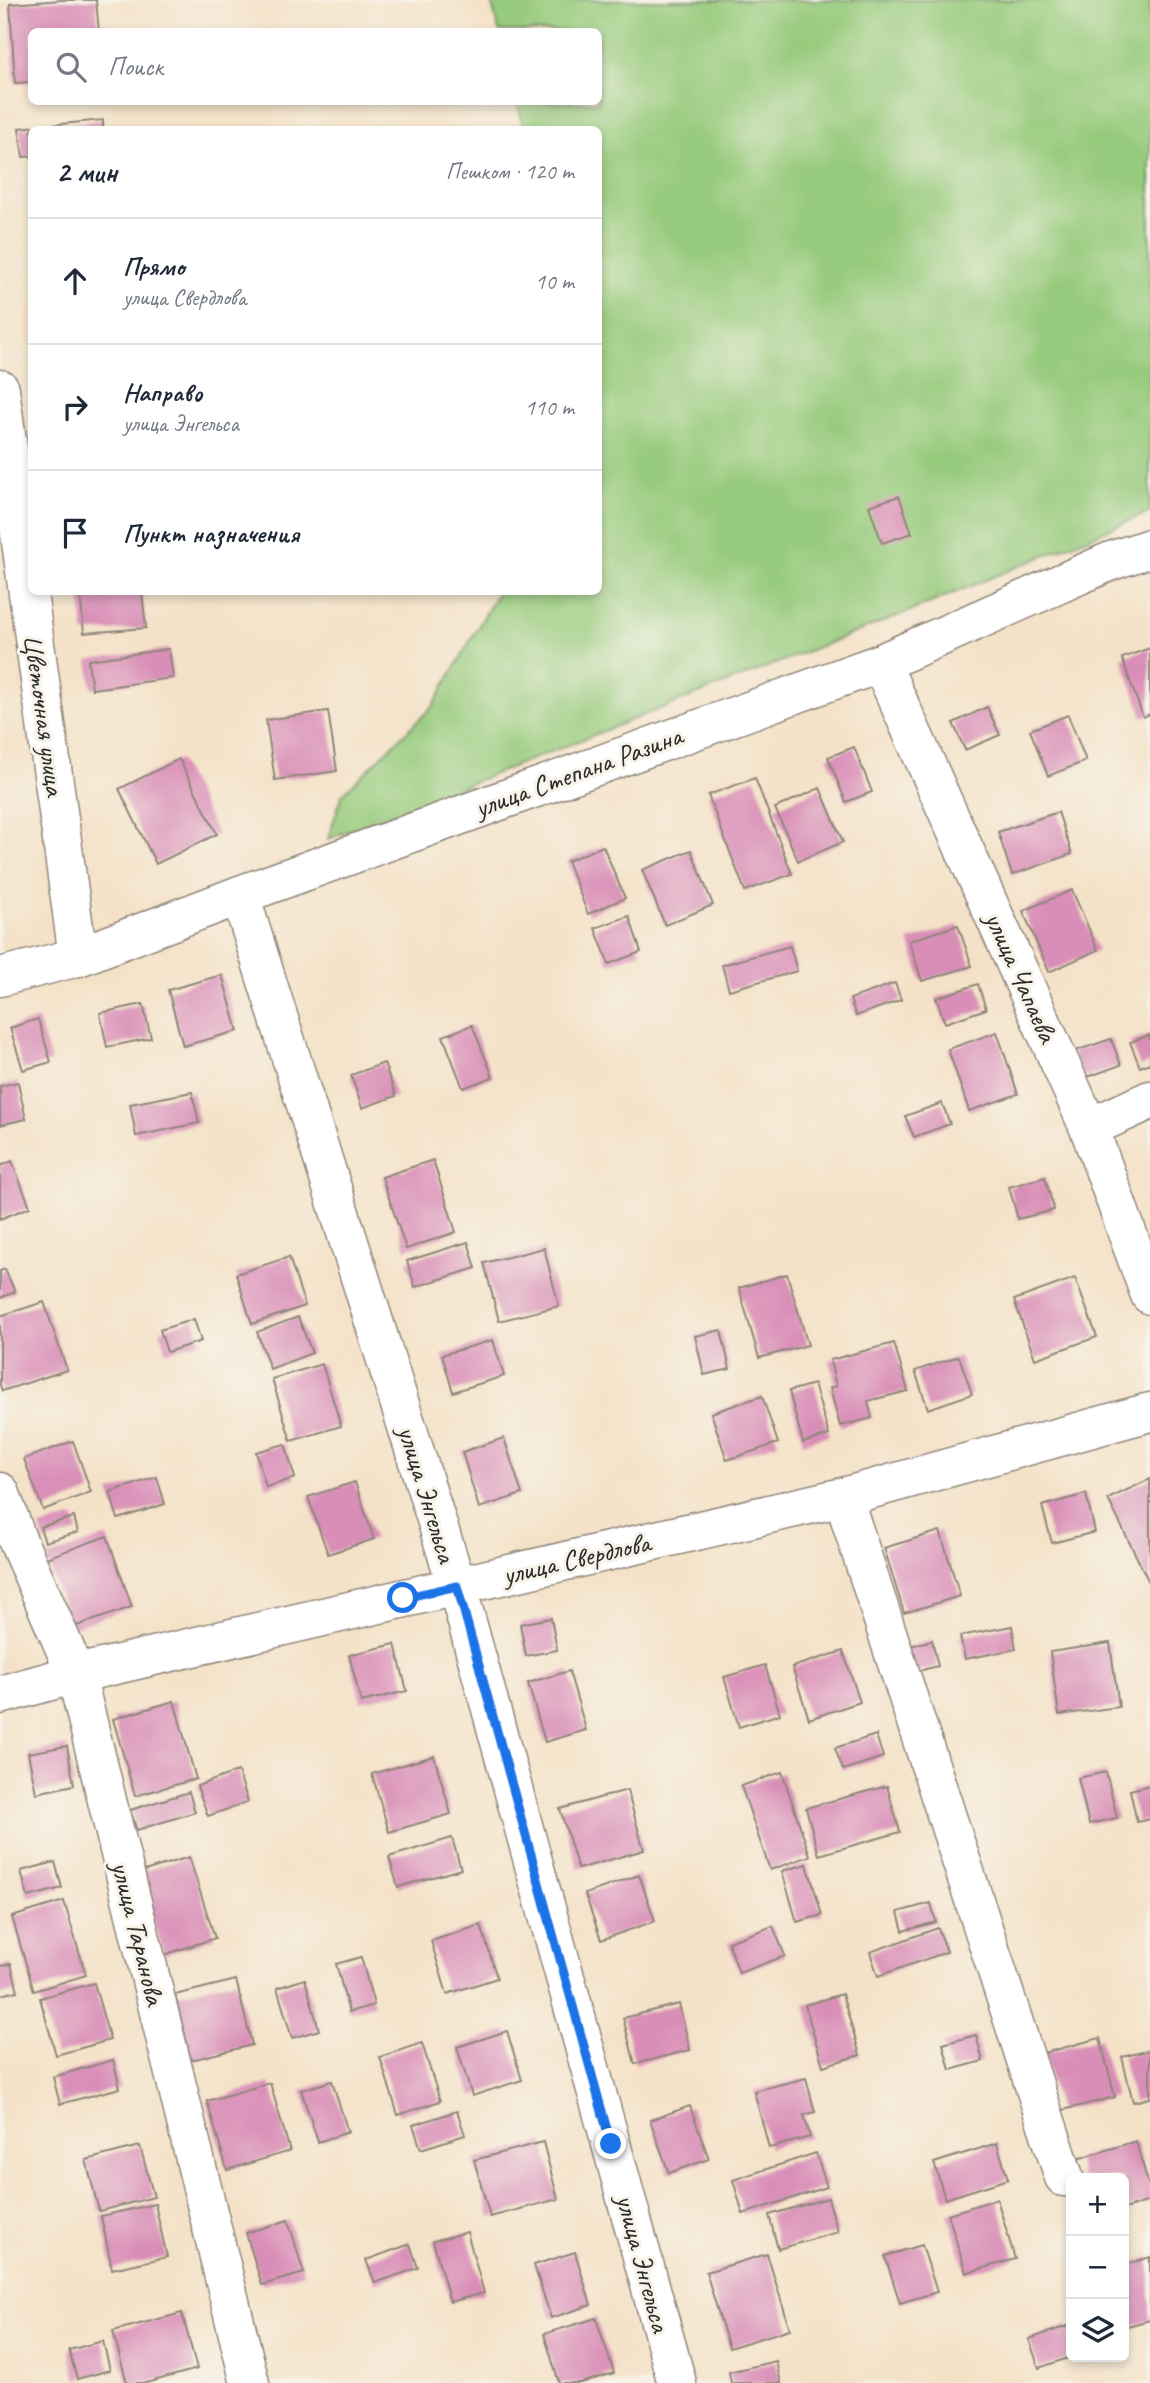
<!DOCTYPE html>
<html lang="ru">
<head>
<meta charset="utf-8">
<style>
	body { margin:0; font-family:Caveat,sans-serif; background:#f2f2f3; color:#1f2937 }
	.controls { position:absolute; right:21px; bottom:21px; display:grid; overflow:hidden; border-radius:10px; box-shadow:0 4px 10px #0003 }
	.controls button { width:63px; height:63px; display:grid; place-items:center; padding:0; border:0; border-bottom:2px solid #e0e1e3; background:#fff; color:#1f2937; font:35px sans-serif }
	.stop { position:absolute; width:21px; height:21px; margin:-16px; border:5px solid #1a73e8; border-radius:50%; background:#fff }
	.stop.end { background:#1a73e8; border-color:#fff; box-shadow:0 2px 7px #0008 }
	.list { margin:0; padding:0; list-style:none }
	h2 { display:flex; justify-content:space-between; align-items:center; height:91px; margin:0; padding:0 28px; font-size:30px }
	h2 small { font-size:23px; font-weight:400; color:#747a83 }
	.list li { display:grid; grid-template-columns:46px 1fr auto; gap:21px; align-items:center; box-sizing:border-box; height:126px; padding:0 28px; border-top:2px solid #e0e1e3 }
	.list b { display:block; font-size:26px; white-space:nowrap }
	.list p { margin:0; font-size:23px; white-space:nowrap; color:#747a83 }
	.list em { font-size:23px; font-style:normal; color:#747a83 }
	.icon { flex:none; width:38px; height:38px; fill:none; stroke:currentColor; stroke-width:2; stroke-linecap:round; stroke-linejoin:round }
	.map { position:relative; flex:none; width:1150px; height:2383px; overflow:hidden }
	.search { position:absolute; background:#fff; box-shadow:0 4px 10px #0003; left:28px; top:28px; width:574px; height:77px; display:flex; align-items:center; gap:18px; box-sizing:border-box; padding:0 24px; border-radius:10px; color:#747a83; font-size:26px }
	.panel { position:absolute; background:#fff; box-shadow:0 4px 10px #0003; left:28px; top:126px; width:574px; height:469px; border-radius:10px }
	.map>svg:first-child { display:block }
</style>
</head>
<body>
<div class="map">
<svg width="1150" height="2383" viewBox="0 0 1150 2383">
	<rect width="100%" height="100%" fill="#f7f3e8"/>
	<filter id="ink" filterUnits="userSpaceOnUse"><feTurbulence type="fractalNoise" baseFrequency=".0143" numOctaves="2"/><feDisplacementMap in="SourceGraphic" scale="14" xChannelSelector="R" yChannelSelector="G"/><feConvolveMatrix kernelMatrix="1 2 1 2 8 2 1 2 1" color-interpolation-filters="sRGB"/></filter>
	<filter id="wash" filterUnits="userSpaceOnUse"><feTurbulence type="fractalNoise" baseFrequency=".00686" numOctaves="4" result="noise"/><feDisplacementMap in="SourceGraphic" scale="28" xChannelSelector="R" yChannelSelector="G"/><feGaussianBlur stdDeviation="1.57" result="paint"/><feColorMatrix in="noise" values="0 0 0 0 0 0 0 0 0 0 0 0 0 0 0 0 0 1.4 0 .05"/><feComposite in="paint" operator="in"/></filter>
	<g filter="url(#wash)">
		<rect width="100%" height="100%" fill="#f4e2c8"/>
		<!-- green -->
		<path fill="#96ca7c" stroke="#607a54" stroke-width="2" d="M 491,0 L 1150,0 L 1150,512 L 913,610 L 328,839 L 342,795 L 433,706 L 498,592 L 598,592 L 598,130 L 524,129 L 517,102 L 598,102 L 598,32 L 499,31 Z"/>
		<g id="blocks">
			<!-- building -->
			<g fill="#d98eb7">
				<path d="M 62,0 L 96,0 L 99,32 L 32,32 L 32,82 L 15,83 L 10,4 Z"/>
				<path d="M 103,120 L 103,130 L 32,130 L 32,156 L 23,157 L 19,128 Z"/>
				<path d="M 899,496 L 912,533 L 882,543 L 869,506 Z"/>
				<path d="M 80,592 L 142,592 L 146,628 L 84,633 Z"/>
				<path d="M 1150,648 L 1150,714 L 1143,717 L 1122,658 Z"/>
				<path d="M 169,649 L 173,678 L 92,689 L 88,660 Z"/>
				<path d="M 987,707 L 1000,735 L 965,750 L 953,723 Z"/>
				<path d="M 328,711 L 337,771 L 275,780 L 266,720 Z"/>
				<path d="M 1068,715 L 1086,761 L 1048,776 L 1030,730 Z"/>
				<path d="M 854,747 L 872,792 L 846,802 L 828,757 Z"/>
				<path d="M 179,759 L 217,834 L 156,864 L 119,789 Z"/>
				<path d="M 755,778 L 792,874 L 745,891 L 708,795 Z"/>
				<path d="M 820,788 L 843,842 L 798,861 L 775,808 Z"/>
				<path d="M 1058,812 L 1072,854 L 1012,875 L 998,832 Z"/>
				<path d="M 603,846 L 625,898 L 588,914 L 567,861 Z"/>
				<path d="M 691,850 L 713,905 L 665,925 L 642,870 Z"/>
				<path d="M 1072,890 L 1098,950 L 1049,972 L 1023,911 Z"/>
				<path d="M 629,916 L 641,952 L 609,964 L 595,928 Z"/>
				<path d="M 958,925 L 972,966 L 922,981 L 909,941 Z"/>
				<path d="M 790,946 L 797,971 L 729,990 L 722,965 Z"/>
				<path d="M 222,975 L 238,1031 L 183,1046 L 168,990 Z"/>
				<path d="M 895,983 L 901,1000 L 856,1016 L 850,999 Z"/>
				<path d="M 978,984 L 986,1009 L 945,1023 L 936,998 Z"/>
				<path d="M 143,1004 L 151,1038 L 107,1047 L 100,1013 Z"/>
				<path d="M 38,1019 L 51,1062 L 23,1070 L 10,1028 Z"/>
				<path d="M 472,1025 L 493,1077 L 463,1088 L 443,1036 Z"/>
				<path d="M 997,1032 L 1018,1094 L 969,1111 L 948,1049 Z"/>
				<path d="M 1150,1035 L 1150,1063 L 1140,1067 L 1130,1042 Z"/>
				<path d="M 1111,1039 L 1121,1065 L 1082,1079 L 1072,1052 Z"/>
				<path d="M 384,1063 L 396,1096 L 362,1108 L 351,1075 Z"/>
				<path d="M 18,1082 L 26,1119 L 0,1125 L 0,1086 Z"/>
				<path d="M 192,1092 L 199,1123 L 136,1136 L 130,1104 Z"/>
				<path d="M 942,1103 L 950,1124 L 914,1137 L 905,1116 Z"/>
				<path d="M 433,1160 L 456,1232 L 406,1249 L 382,1177 Z"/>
				<path d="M 12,1161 L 30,1207 L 0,1219 L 0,1166 Z"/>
				<path d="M 1045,1177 L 1054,1210 L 1018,1219 L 1009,1187 Z"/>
				<path d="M 468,1242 L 476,1268 L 415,1287 L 407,1261 Z"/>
				<path d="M 544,1248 L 559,1306 L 499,1321 L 484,1263 Z"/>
				<path d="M 289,1257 L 305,1306 L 252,1324 L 236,1274 Z"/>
				<path d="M 5,1269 L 15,1292 L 0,1298 L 0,1271 Z"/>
				<path d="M 787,1274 L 808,1345 L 759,1358 L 739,1288 Z"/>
				<path d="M 1075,1278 L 1097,1337 L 1035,1359 L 1014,1300 Z"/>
				<path d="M 44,1302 L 67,1370 L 2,1391 L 0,1385 L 0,1316 Z"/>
				<path d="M 298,1317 L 312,1353 L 270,1369 L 257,1332 Z"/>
				<path d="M 194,1319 L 201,1341 L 167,1352 L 160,1330 Z"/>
				<path d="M 721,1330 L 730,1369 L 704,1375 L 695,1336 Z"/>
				<path d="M 493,1340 L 504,1376 L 453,1392 L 442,1355 Z"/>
				<path d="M 894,1343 L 908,1391 L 868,1401 L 872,1418 L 840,1426 L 830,1388 L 836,1386 L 830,1360 Z"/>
				<path d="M 959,1356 L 972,1394 L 928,1409 L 915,1371 Z"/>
				<path d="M 322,1364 L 341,1426 L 291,1441 L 272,1379 Z"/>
				<path d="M 814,1384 L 829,1435 L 803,1443 L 789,1391 Z"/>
				<path d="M 762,1396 L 778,1443 L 727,1460 L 711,1413 Z"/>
				<path d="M 504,1438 L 522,1494 L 479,1508 L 462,1452 Z"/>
				<path d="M 73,1441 L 91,1492 L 43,1510 L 24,1459 Z"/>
				<path d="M 285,1444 L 295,1478 L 266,1487 L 256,1452 Z"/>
				<path d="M 157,1477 L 165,1504 L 118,1519 L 110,1492 Z"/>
				<path d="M 1150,1479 L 1150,1584 L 1108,1499 Z"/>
				<path d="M 355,1482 L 374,1539 L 328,1554 L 308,1497 Z"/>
				<path d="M 1086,1494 L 1095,1532 L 1052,1543 L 1042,1506 Z"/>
				<path d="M 74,1517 L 78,1532 L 45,1542 L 40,1527 Z"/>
				<path d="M 940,1531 L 960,1596 L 904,1613 L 884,1548 Z"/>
				<path d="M 107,1536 L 132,1607 L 71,1628 L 46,1558 Z"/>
				<path d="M 551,1618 L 557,1650 L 526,1656 L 520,1624 Z"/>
				<path d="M 1012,1626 L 1016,1649 L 965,1659 L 960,1636 Z"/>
				<path d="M 932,1640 L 938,1666 L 906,1674 L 900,1649 Z"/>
				<path d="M 1110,1643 L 1119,1707 L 1059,1715 L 1050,1652 Z"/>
				<path d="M 395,1644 L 407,1691 L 361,1702 L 349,1655 Z"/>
				<path d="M 843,1651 L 860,1702 L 809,1719 L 792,1667 Z"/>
				<path d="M 765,1665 L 780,1714 L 739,1727 L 724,1677 Z"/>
				<path d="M 569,1671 L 586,1730 L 545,1742 L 528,1683 Z"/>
				<path d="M 174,1701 L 196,1779 L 135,1796 L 113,1719 Z"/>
				<path d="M 876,1735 L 883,1757 L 843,1770 L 835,1748 Z"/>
				<path d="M 67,1746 L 74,1785 L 36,1793 L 28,1753 Z"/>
				<path d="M 434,1756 L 451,1814 L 389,1832 L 372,1774 Z"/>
				<path d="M 238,1771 L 248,1802 L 208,1816 L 197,1786 Z"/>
				<path d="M 782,1772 L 810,1856 L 770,1870 L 741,1786 Z"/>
				<path d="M 1106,1772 L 1117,1818 L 1089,1824 L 1078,1778 Z"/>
				<path d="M 1150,1785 L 1150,1819 L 1137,1822 L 1130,1790 Z"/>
				<path d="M 887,1786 L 900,1832 L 819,1855 L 806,1808 Z"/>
				<path d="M 627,1790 L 644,1850 L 578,1869 L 560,1809 Z"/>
				<path d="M 189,1792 L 195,1812 L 137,1830 L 130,1810 Z"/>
				<path d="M 452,1838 L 461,1869 L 398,1887 L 389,1857 Z"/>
				<path d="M 189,1857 L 215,1938 L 164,1955 L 138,1873 Z"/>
				<path d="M 55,1862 L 62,1888 L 28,1897 L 21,1871 Z"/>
				<path d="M 807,1864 L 822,1915 L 797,1922 L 782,1871 Z"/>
				<path d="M 639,1875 L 655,1921 L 601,1940 L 585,1894 Z"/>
				<path d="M 64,1901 L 86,1975 L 34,1991 L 12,1917 Z"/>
				<path d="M 931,1903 L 936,1922 L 903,1931 L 898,1912 Z"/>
				<path d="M 481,1925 L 497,1978 L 447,1994 L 431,1941 Z"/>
				<path d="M 773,1926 L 785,1956 L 739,1973 L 728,1942 Z"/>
				<path d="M 938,1928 L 947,1952 L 878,1976 L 870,1952 Z"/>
				<path d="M 361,1957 L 374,2005 L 349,2012 L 336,1964 Z"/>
				<path d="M 11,1964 L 18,1991 L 0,1995 L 0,1966 Z"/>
				<path d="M 305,1979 L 319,2030 L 292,2038 L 277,1988 Z"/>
				<path d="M 236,1980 L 252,2045 L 191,2060 L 175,1995 Z"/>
				<path d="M 94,1983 L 110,2040 L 56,2055 L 40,1998 Z"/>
				<path d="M 842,1994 L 860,2055 L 823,2066 L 805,2005 Z"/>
				<path d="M 679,2004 L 690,2050 L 635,2064 L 623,2018 Z"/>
				<path d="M 507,2031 L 522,2080 L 472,2096 L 457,2047 Z"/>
				<path d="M 976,2035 L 983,2061 L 950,2070 L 943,2044 Z"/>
				<path d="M 1100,2038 L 1115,2097 L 1059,2111 L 1044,2053 Z"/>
				<path d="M 422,2043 L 440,2101 L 398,2115 L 380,2057 Z"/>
				<path d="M 1150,2050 L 1150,2098 L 1133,2102 L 1122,2057 Z"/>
				<path d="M 113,2060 L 120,2088 L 60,2104 L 53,2077 Z"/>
				<path d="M 806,2078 L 815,2112 L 804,2115 L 810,2137 L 769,2148 L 754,2091 Z"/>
				<path d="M 332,2081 L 348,2132 L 318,2142 L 301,2090 Z"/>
				<path d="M 270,2083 L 290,2151 L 227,2170 L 207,2101 Z"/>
				<path d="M 690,2106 L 709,2159 L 669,2173 L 650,2120 Z"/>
				<path d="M 457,2111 L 465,2135 L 421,2149 L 413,2125 Z"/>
				<path d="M 1136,2141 L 1150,2190 L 1150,2201 L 1124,2209 L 1124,2178 L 1082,2178 L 1077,2159 Z"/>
				<path d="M 543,2142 L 558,2199 L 490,2217 L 474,2160 Z"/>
				<path d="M 997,2143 L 1008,2179 L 945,2199 L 934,2163 Z"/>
				<path d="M 140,2146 L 154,2197 L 99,2211 L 86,2160 Z"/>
				<path d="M 816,2153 L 827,2187 L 743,2214 L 733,2180 Z"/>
				<path d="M 828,2198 L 838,2232 L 778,2249 L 769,2215 Z"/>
				<path d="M 997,2199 L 1015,2259 L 966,2273 L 948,2214 Z"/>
				<path d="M 155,2204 L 167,2257 L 112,2269 L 101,2216 Z"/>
				<path d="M 288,2220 L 304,2273 L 262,2285 L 246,2233 Z"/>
				<path d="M 467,2232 L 484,2293 L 450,2302 L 433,2241 Z"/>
				<path d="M 410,2244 L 418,2268 L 375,2283 L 366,2260 Z"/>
				<path d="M 922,2245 L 937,2292 L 900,2303 L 885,2256 Z"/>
				<path d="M 575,2252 L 591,2305 L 551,2318 L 534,2265 Z"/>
				<path d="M 767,2254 L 790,2329 L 729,2348 L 706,2272 Z"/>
				<path d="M 1150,2257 L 1150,2320 L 1124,2327 L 1124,2265 Z"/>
				<path d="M 182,2313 L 197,2369 L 146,2383 L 127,2383 L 113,2331 Z"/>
				<path d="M 596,2318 L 614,2373 L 581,2383 L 559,2383 L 544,2334 Z"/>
				<path d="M 1067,2326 L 1071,2337 L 1071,2357 L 1039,2368 L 1029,2339 Z"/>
				<path d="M 103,2341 L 110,2370 L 77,2379 L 69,2350 Z"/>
				<path d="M 776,2361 L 781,2383 L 731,2383 L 729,2372 Z"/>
			</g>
		</g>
	</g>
	<g filter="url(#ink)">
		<use href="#blocks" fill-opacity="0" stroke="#90867a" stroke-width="2"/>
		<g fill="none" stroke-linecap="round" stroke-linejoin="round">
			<!-- minor casing -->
			<g stroke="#90867a" stroke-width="41">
				<g id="minor">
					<path d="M 0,389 L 78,957"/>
					<path d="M 881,663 L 1089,1128 L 1150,1295"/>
					<path d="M 240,895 L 457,1586 L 677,2383"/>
					<path d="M 0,977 L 78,957 L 240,895 L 881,663 L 1111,561 L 1150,548"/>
					<path d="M 1089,1128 L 1150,1100"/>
					<path d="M 0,1492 L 17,1539 L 76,1674 L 250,2383"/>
					<path d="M 843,1497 L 1064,2177"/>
					<path d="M 0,1695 L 76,1674 L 843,1497 L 1150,1412"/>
				</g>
			</g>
			<!-- minor -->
			<use href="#minor" stroke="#fff" stroke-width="38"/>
		</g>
	</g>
	<g fill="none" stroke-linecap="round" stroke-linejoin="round" filter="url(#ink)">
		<!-- route -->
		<path stroke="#1a73e8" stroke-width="9" d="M 403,1598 L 457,1586 L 611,2144"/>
	</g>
	<g text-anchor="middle" stroke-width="6" stroke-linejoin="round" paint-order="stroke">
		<!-- street labels -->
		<g font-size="28" fill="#2b2b2b" stroke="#f7f3e8">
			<text transform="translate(45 715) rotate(82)" y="10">Цветочная улица</text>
			<text transform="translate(578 771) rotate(-20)" y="10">улица Степана Разина</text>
			<text transform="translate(1022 977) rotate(66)" y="10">улица Чапаева</text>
			<text transform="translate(428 1494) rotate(73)" y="10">улица Энгельса</text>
			<text transform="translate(576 1558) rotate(-13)" y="10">улица Свердлова</text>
			<text transform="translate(139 1933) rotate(76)" y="10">улица Таранова</text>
			<text transform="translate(644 2263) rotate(75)" y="10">улица Энгельса</text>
		</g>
	</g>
</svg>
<div class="controls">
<button>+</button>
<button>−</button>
<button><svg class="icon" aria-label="layers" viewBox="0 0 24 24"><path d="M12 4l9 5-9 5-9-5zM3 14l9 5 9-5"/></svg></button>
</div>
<div class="stop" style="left:403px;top:1598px"></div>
<div class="stop end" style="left:611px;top:2144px"></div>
<div class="search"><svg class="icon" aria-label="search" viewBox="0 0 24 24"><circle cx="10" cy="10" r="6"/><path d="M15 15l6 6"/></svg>Поиск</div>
<section class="panel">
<h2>2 мин<small>Пешком · 120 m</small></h2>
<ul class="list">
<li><svg class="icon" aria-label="ahead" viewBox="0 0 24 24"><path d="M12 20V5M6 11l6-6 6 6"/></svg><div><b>Прямо</b><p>улица Свердлова</p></div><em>10 m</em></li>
<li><svg class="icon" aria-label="right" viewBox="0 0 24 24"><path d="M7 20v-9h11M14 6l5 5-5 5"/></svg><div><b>Направо</b><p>улица Энгельса</p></div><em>110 m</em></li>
<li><svg class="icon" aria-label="arrive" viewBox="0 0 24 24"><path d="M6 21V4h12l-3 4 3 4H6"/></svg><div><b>Пункт назначения</b></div></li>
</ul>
</section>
</div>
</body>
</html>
